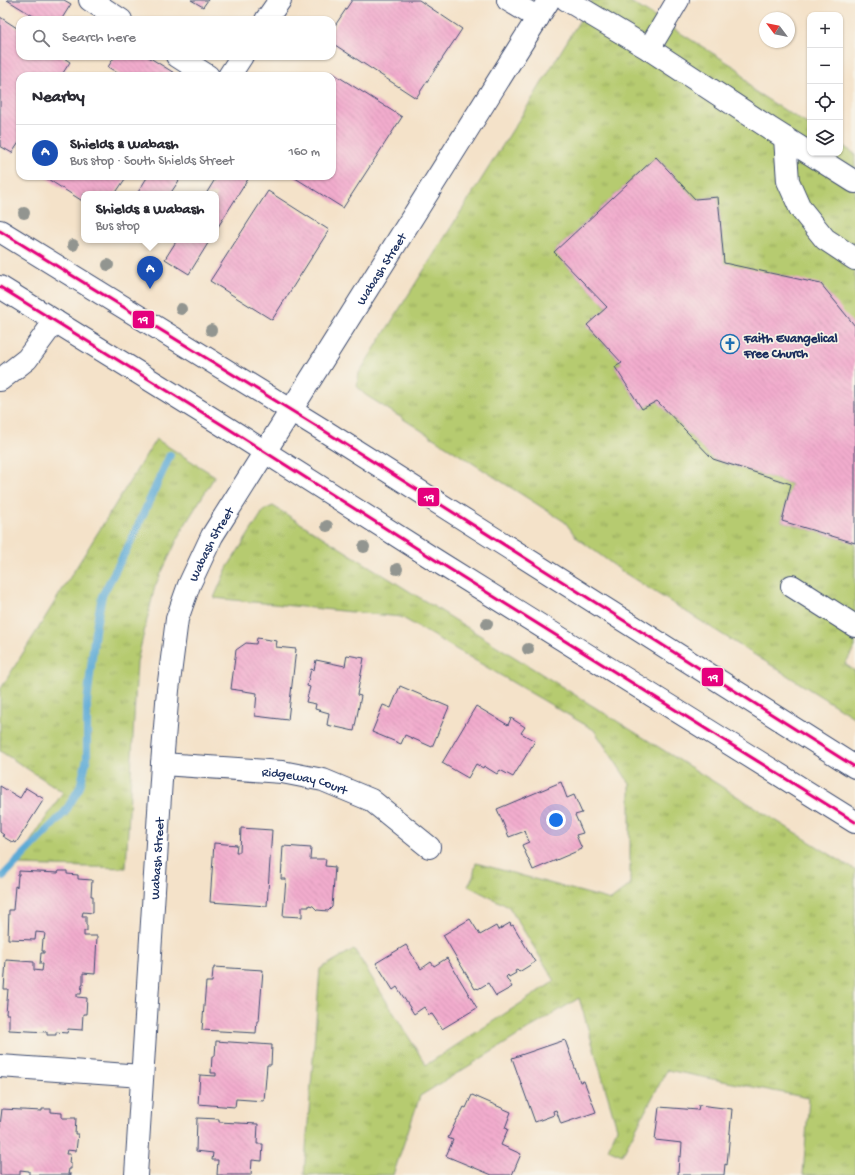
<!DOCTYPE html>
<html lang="en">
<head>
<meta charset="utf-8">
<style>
	body { margin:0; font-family:"Gochi Hand",sans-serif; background:#f2f2f3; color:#2b2b33 }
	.controls { position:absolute; right:12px; top:12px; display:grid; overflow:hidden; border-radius:8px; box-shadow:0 1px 3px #0004 }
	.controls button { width:36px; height:36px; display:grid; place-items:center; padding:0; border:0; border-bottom:1px solid #e1e1e2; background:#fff; color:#2b2b33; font:20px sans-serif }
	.compass { position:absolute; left:759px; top:12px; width:36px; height:36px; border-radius:50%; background:#fff; box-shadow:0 1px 3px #0004; rotate:302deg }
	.you { position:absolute; left:556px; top:820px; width:14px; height:14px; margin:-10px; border:3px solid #fff; border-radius:50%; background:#1a73e8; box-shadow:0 0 0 6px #1a73e833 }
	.badge { display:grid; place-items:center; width:26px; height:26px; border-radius:50%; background:#1f6fb2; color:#fff; font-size:13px; font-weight:700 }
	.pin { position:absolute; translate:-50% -33px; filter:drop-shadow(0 1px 2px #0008) }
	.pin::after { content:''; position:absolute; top:21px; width:14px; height:12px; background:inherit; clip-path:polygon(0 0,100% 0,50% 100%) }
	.popup { position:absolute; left:81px; top:191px; width:138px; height:52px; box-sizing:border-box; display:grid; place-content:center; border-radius:8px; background:#fff; filter:drop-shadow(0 1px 3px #0005); font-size:13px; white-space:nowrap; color:#7c7c81 }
	.popup b { font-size:15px; color:#2b2b33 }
	.popup::after { content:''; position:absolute; left:50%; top:100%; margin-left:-8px; border:8px solid transparent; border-top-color:#fff }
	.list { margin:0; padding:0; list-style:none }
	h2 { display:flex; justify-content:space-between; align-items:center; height:52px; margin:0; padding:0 16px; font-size:17px }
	h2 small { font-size:13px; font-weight:400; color:#7c7c81 }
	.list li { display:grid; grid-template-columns:26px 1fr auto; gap:12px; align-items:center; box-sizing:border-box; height:56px; padding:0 16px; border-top:1px solid #e1e1e2 }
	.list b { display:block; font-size:15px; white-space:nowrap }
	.list p { margin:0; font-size:13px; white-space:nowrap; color:#7c7c81 }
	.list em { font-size:13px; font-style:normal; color:#7c7c81 }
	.icon { flex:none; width:22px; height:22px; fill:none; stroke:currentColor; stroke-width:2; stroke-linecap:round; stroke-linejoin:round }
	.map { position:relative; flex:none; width:855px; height:1175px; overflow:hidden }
	.search { position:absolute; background:#fff; box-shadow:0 1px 3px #0004; left:16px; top:16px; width:320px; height:44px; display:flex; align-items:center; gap:10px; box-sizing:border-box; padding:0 14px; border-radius:12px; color:#7c7c81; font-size:15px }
	.panel { position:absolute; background:#fff; box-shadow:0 1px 3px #0004; left:16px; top:72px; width:320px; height:108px; border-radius:12px }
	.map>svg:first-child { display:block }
</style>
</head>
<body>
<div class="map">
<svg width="855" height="1175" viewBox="0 0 855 1175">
	<defs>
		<pattern id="grass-tufts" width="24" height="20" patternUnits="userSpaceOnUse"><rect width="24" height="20" fill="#b6cb6f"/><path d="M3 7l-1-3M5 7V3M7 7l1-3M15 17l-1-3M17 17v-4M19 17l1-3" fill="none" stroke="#93a55e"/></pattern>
		<pattern id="building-back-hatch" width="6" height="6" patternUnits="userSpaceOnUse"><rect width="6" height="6" fill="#f2accd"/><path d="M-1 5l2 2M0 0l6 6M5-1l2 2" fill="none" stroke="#cf94b2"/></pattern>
	</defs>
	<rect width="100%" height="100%" fill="#f7f3e8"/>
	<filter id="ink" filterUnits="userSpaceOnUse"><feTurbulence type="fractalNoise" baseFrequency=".025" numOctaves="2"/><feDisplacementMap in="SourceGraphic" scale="8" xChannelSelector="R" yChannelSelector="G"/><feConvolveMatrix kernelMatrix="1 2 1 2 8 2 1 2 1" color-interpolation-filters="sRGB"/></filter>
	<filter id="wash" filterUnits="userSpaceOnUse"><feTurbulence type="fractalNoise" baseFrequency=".012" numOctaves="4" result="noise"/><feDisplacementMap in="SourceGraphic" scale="16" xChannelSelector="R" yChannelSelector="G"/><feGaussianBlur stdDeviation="0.9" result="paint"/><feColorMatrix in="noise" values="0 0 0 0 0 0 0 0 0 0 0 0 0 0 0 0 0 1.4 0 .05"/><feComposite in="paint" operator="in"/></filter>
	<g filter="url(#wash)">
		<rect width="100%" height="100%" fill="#f4e2c9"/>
		<!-- grass -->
		<g fill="url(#grass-tufts)" stroke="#687d66">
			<path d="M 592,0 L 630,0 L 629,1 L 738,69 L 754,91 L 810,126 L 810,153 L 840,153 L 840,144 L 855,154 L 855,326 L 724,263 L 718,197 L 695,199 L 656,157 L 554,252 L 607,307 L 587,326 L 622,363 L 615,367 L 642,409 L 657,401 L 713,459 L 791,484 L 782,521 L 855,543 L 855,647 L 845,664 L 855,671 L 855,718 L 623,572 L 576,537 L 565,522 L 364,394 L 357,386 L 359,373 L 532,99 Z"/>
			<path d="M 156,439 L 215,476 L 183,528 L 155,586 L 137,662 L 126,868 L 15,865 L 63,792 L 0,751 L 0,690 Z"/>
			<path d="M 273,506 L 855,870 L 855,1175 L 803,1175 L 809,1098 L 667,1070 L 622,1155 L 608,1149 L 617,1128 L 579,998 L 420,1096 L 393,1175 L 304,1175 L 320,969 L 354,949 L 426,1065 L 555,981 L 509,907 L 468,886 L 473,877 L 476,863 L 611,900 L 630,885 L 630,784 L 594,730 L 401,617 L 214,598 L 227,568 L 264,510 Z"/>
		</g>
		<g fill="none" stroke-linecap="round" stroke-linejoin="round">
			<!-- stream -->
			<path stroke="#5daad6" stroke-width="8" d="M 3,876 L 65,812 L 80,787 L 87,758 L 87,703 L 95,631 L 102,596 L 132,539 L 170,455"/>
		</g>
		<g id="blocks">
			<!-- building -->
			<g fill="url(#building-back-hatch)">
				<path d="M 7,0 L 64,0 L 71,4 L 61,20 L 40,20 Z"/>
				<path d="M 191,0 L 208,0 L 203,7 Z"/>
				<path d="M 352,0 L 419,0 L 462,29 L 416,98 L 332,43 L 332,30 Z"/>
				<path d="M 0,17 L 20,30 L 20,56 L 61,56 L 70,62 L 61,76 L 20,76 L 20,141 L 12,153 L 0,146 Z"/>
				<path d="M 115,56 L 147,56 L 179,76 L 122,76 L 108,67 Z"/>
				<path d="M 331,72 L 402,117 L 343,208 L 292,176 L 332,176 L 332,76 L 329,76 Z"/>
				<path d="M 656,157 L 695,199 L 718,197 L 724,263 L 821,284 L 855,326 L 855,543 L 782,521 L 791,484 L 713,459 L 657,401 L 642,409 L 615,367 L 622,363 L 587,325 L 607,307 L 554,252 Z"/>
				<path d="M 43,176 L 127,176 L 115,194 L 84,194 L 84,202 Z"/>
				<path d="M 148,176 L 182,176 L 170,194 L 137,194 Z"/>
				<path d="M 217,176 L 250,176 L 216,230 L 216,194 L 206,194 Z"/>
				<path d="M 268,191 L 329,230 L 272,320 L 210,281 Z"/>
				<path d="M 177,240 L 210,240 L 189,274 L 165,259 Z"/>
				<path d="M 257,638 L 277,641 L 276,647 L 296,649 L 288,720 L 255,716 L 257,693 L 231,689 L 236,650 L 246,643 L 256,644 Z"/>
				<path d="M 347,655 L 364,658 L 357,695 L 361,696 L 354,731 L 327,725 L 329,713 L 315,709 L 316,704 L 306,702 L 310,687 L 307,686 L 311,669 L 314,670 L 316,660 L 345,666 Z"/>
				<path d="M 400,686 L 449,707 L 432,747 L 405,735 L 401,744 L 372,732 L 383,705 L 391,708 Z"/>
				<path d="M 476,706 L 508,725 L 511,718 L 525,727 L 521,733 L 535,741 L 513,777 L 500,770 L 497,774 L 484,766 L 483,768 L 476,764 L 468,778 L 442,763 Z"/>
				<path d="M 561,782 L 567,798 L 574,795 L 582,813 L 575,815 L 583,833 L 576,835 L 582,849 L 533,870 L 522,845 L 529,842 L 525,831 L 509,837 L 497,809 Z"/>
				<path d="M 0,786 L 20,798 L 26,788 L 44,799 L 16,843 L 13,841 L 12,842 L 2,836 L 4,835 L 0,832 Z"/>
				<path d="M 241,828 L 272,830 L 267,906 L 210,902 L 214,843 L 237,845 L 236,852 L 240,852 Z"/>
				<path d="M 283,846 L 311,848 L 310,859 L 326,859 L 325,866 L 335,867 L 332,907 L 328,911 L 317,910 L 313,906 L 309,905 L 309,907 L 302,907 L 302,917 L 283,916 L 286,879 L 281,879 Z"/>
				<path d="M 19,871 L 58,873 L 59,871 L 67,871 L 67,874 L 78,875 L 78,879 L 92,880 L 91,896 L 93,896 L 93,913 L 83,912 L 82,916 L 86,916 L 86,925 L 87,925 L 87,931 L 84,931 L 84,936 L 97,936 L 95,974 L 83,973 L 83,985 L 82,985 L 81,994 L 77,994 L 77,997 L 87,998 L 86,1014 L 83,1014 L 82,1030 L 68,1029 L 67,1033 L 56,1032 L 56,1035 L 47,1035 L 47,1032 L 9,1030 L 9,1014 L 6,1014 L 8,989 L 4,989 L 6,960 L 34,962 L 34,970 L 42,971 L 43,964 L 40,964 L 41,953 L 44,953 L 44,951 L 42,951 L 43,939 L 44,940 L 45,933 L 36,932 L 35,940 L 8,939 L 9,910 L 13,910 L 15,886 L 17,887 L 18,875 L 19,875 Z"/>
				<path d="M 470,919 L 480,935 L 496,926 L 498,930 L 510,923 L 511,926 L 513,925 L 535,962 L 519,972 L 517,970 L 515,971 L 516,973 L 509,977 L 508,975 L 506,977 L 512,987 L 496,996 L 488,983 L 478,989 L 477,988 L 475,989 L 443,935 Z"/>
				<path d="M 406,945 L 421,969 L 431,962 L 434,966 L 447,958 L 477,1008 L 442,1029 L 432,1014 L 429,1015 L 424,1007 L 414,1014 L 397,987 L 393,990 L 376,963 Z"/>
				<path d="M 214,967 L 263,970 L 259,1021 L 257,1021 L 256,1033 L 202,1030 L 206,982 L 212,982 L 213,969 L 214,969 Z"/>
				<path d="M 565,1040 L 580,1082 L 584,1081 L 596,1112 L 561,1124 L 556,1110 L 553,1111 L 554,1115 L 535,1122 L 512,1058 Z"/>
				<path d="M 216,1041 L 272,1045 L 271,1065 L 267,1065 L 264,1101 L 236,1099 L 235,1107 L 198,1104 L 200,1075 L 216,1076 L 216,1073 L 211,1073 L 212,1056 L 215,1056 Z"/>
				<path d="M 472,1095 L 511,1112 L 505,1128 L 508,1129 L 501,1145 L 521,1154 L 512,1175 L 492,1175 L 446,1156 L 453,1140 L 448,1138 L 457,1119 L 458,1119 L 464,1107 L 466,1108 Z"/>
				<path d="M 699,1105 L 732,1109 L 727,1165 L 725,1164 L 724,1175 L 678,1175 L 679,1156 L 681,1157 L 682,1143 L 655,1140 L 659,1107 L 698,1110 Z"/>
				<path d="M 2,1109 L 42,1111 L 42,1109 L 51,1109 L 51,1112 L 62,1113 L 62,1118 L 76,1118 L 75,1134 L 78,1134 L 76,1151 L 67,1150 L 66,1154 L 70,1154 L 69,1163 L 71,1163 L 71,1169 L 69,1169 L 68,1174 L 71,1174 L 71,1175 L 29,1175 L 29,1171 L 20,1170 L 20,1175 L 0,1175 L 0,1125 Z"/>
				<path d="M 197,1118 L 219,1119 L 219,1122 L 258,1124 L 257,1144 L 263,1144 L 262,1161 L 252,1160 L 251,1175 L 217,1175 L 218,1160 L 212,1160 L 213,1153 L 196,1151 Z"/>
			</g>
		</g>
	</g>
	<g filter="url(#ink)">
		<use href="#blocks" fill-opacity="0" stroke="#3c4a6e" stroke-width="1"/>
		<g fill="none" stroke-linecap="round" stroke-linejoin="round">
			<!-- minor casing -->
			<g stroke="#3c4a6e" stroke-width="24">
				<g id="minor">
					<path d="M 90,0 L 121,20"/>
					<path d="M 508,0 L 538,18"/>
					<path d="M 567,0 L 649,49"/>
					<path d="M 678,0 L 649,49 L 771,129 L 855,182"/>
					<path d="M 266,20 L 280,0"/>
					<path d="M 177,56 L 208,76"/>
					<path d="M 229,76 L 242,56"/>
					<path d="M 785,138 L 788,181 L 800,208 L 825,239 L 855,259"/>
					<path d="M 0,380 L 27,359 L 55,321"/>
					<path d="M 792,586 L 855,626"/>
					<path id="s1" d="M 162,764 L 282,772 L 323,780 L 371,800 L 429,847"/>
					<path d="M 0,1066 L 142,1076"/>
					<path id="s2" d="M 136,1175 L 162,764 L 168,690 L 177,619 L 189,585 L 212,536 L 549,0"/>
				</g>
			</g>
			<!-- major casing -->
			<g stroke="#3c4a6e" stroke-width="24">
				<g id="major">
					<path d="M 0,231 L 323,430 L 855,767"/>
					<path d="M 0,287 L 229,429 L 440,563 L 855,822"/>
				</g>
			</g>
			<!-- minor -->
			<use href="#minor" stroke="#fff" stroke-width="22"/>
			<!-- major -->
			<use href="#major" stroke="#fff" stroke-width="22"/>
			<!-- bus-1 casing -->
			<g stroke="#f7f3e8" stroke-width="6">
				<g id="bus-1">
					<path d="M 0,231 L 323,430 L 855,767"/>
					<path d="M 0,287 L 229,429 L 440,563 L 855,822"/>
				</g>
			</g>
			<!-- bus-1 -->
			<use href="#bus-1" stroke="#e5007d" stroke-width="3"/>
		</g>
		<!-- trees -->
		<g fill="#929590">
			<circle cx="24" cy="213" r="6"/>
			<circle cx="73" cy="245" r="6"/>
			<circle cx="108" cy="265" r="6"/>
			<circle cx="181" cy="309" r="6"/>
			<circle cx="211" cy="330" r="6"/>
			<circle cx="327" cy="526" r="6"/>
			<circle cx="364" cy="547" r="6"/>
			<circle cx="397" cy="569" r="6"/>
			<circle cx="487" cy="624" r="6"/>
			<circle cx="528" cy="649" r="6"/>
		</g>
	</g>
	<!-- icons -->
	<defs>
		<g id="church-ring" transform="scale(1)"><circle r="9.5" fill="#f7f3e8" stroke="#1f6fb2" stroke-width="1.5"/><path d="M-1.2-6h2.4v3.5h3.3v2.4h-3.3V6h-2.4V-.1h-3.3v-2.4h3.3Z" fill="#1f6fb2"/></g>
	</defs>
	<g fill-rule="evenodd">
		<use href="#church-ring" x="730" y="344"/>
	</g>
	<g text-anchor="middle" stroke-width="3.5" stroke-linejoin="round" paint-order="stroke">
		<!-- street labels -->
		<g font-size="13" fill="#1b2f5e" stroke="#f7f3e8">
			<text dy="5" stroke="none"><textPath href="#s2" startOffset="964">Wabash Street</textPath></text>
			<text dy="5" stroke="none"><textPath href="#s2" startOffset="640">Wabash Street</textPath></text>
			<text dy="5" stroke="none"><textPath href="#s1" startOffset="144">Ridgeway Court</textPath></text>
			<text dy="5" stroke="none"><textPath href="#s2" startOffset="317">Wabash Street</textPath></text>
		</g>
		<!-- poi labels -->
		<g font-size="13" font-weight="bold" fill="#1b2f5e" stroke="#f7f3e8" text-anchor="start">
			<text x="744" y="342">Faith Evangelical<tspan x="744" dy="15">Free Church</tspan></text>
		</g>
	</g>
	<g stroke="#f7f3e8" stroke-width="1.5">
		<rect x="132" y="310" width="23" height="19" rx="4" fill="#e5007d"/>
		<rect x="417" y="487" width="23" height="20" rx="4" fill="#e5007d"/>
		<rect x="701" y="667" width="23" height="20" rx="4" fill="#e5007d"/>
	</g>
	<g font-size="11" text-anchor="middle" font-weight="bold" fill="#fff">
		<text x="143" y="323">19</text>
		<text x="429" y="501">19</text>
		<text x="713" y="681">19</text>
	</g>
</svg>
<div class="controls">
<button>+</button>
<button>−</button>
<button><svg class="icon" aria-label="locate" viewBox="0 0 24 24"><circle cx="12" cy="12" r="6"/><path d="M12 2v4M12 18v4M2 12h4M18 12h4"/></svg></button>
<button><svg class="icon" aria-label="layers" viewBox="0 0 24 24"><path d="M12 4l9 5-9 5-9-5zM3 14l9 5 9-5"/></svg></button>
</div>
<svg class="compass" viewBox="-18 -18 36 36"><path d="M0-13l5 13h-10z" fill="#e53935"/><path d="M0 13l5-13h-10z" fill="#7c7c81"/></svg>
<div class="you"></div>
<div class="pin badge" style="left:150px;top:289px;background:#1a4fb4">A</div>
<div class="popup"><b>Shields &amp; Wabash</b>Bus stop</div>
<div class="search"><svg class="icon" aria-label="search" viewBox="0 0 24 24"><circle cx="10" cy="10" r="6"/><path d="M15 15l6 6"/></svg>Search here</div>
<section class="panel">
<h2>Nearby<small></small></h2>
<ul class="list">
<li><span class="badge" style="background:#1a4fb4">A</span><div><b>Shields &amp; Wabash</b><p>Bus stop · South Shields Street</p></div><em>160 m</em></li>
</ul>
</section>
</div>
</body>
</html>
